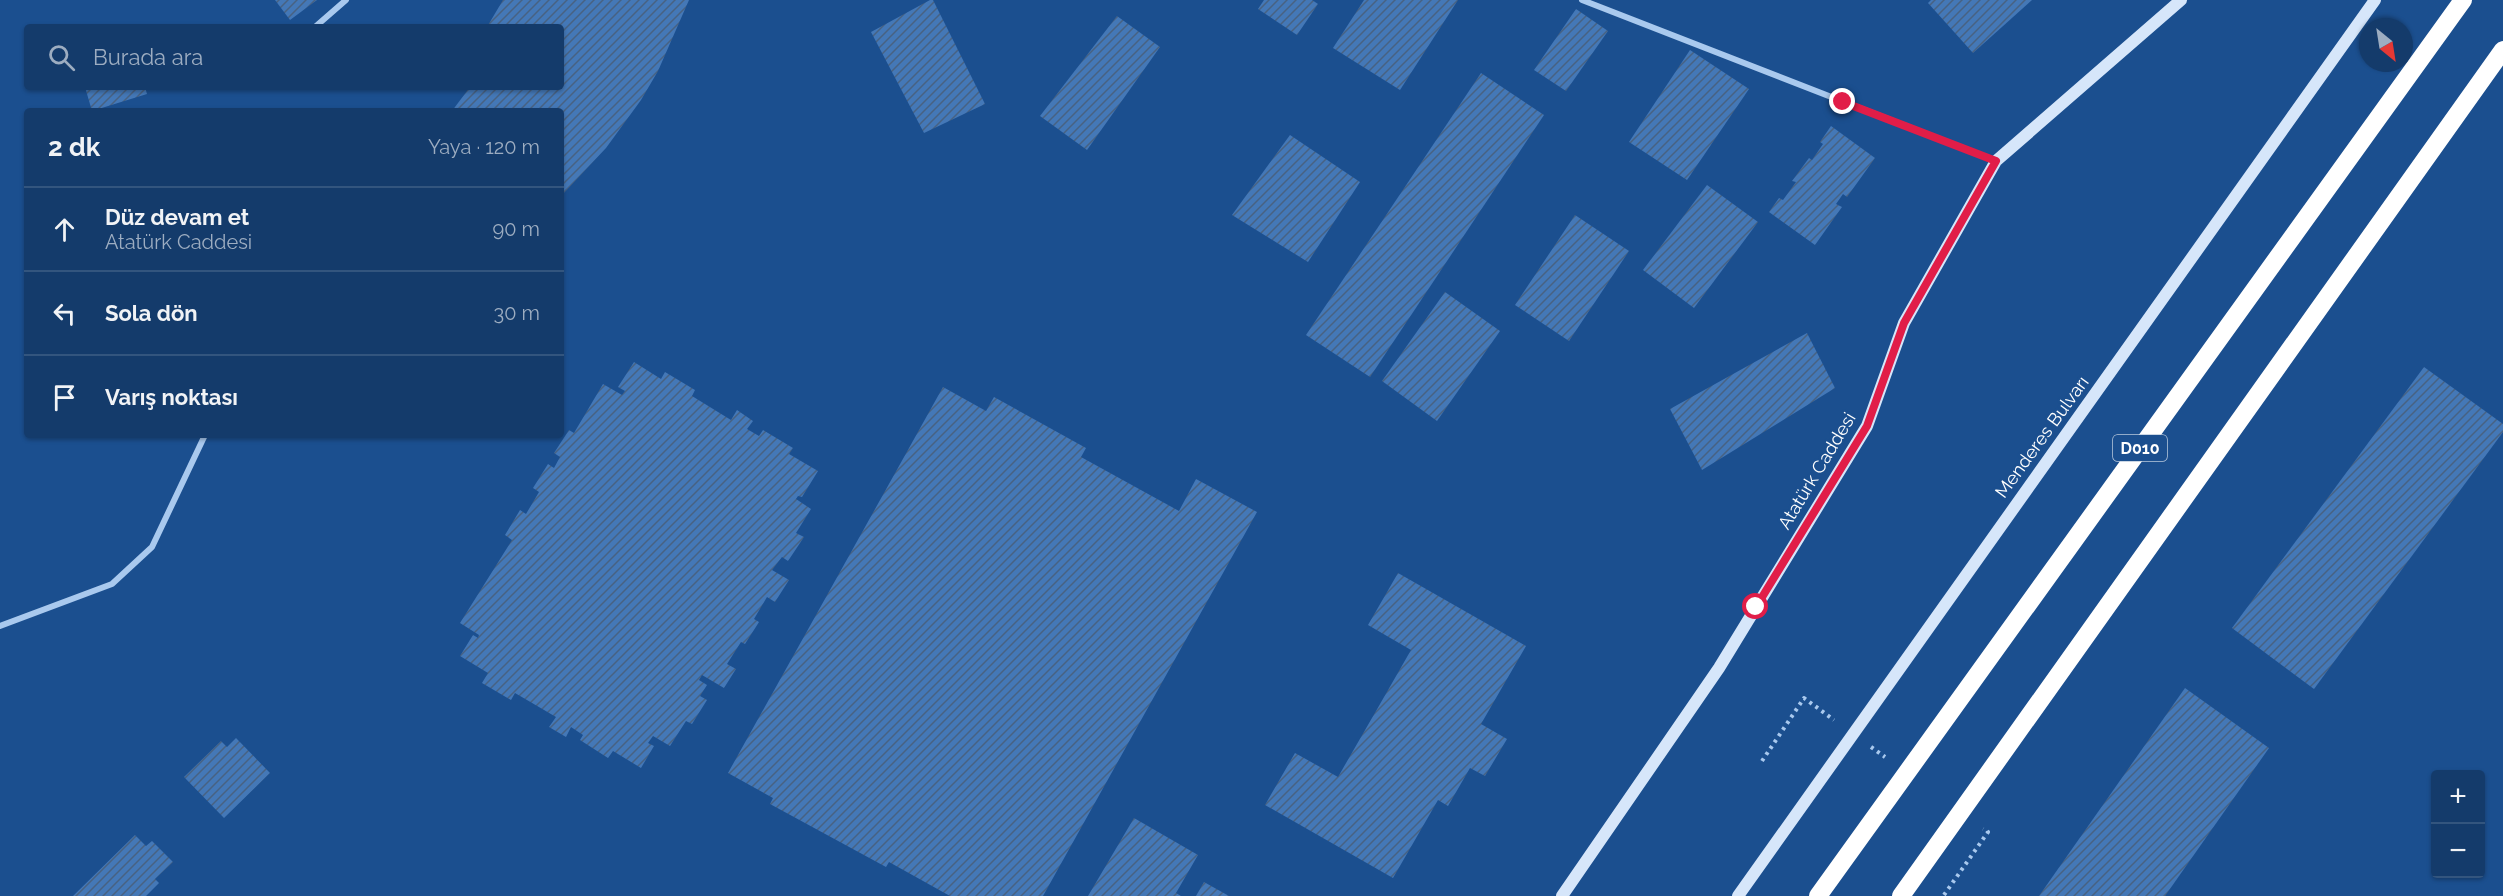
<!DOCTYPE html>
<html lang="tr">
<head>
<meta charset="utf-8">
<style>
	body { margin:0; font-family:Raleway,sans-serif; background:#214673; color:#f1f3f6 }
	.controls { position:absolute; right:18px; bottom:18px; display:grid; overflow:hidden; border-radius:6px; box-shadow:0 2px 4px #0004 }
	.controls button { width:54px; height:54px; display:grid; place-items:center; padding:0; border:0; border-bottom:2px solid #33557e; background:#143b6b; color:#f1f3f6; font:30px sans-serif }
	.compass { position:absolute; left:2359px; top:18px; width:54px; height:54px; border-radius:50%; background:#143b6b; box-shadow:0 2px 4px #0004; rotate:150deg }
	.stop { position:absolute; width:18px; height:18px; margin:-14px; border:4px solid #e11d48; border-radius:50%; background:#fff }
	.stop.end { background:#e11d48; border-color:#fff; box-shadow:0 2px 6px #0008 }
	.list { margin:0; padding:0; list-style:none }
	h2 { display:flex; justify-content:space-between; align-items:center; height:78px; margin:0; padding:0 24px; font-size:26px }
	h2 small { font-size:20px; font-weight:400; color:#9dadc1 }
	.list li { display:grid; grid-template-columns:39px 1fr auto; gap:18px; align-items:center; box-sizing:border-box; height:84px; padding:0 24px; border-top:2px solid #33557e }
	.list b { display:block; font-size:22px; white-space:nowrap }
	.list p { margin:0; font-size:20px; white-space:nowrap; color:#9dadc1 }
	.list em { font-size:20px; font-style:normal; color:#9dadc1 }
	.icon { flex:none; width:33px; height:33px; fill:none; stroke:currentColor; stroke-width:2; stroke-linecap:round; stroke-linejoin:round }
	.map { position:relative; flex:none; width:2503px; height:896px; overflow:hidden }
	.search { position:absolute; background:#143b6b; box-shadow:0 2px 4px #0004; left:24px; top:24px; width:540px; height:66px; display:flex; align-items:center; gap:15px; box-sizing:border-box; padding:0 21px; border-radius:6px; color:#9dadc1; font-size:22px }
	.panel { position:absolute; background:#143b6b; box-shadow:0 2px 4px #0004; left:24px; top:108px; width:540px; height:330px; border-radius:6px }
	.map>svg:first-child { display:block }
</style>
</head>
<body>
<div class="map">
<svg width="2503" height="896" viewBox="0 0 2503 896">
	<defs>
		<pattern id="building-hatch" width="6" height="6" patternUnits="userSpaceOnUse" patternTransform="scale(1.5)"><rect width="6" height="6" fill="#4478b7"/><path d="M-1 1l2-2M0 6l6-6M5 7l2-2" fill="none" stroke="#486282"/></pattern>
	</defs>
	<rect width="100%" height="100%" fill="#1b4f8f"/>
	<!-- building -->
	<g fill="url(#building-hatch)">
		<path d="M 275,0 L 317,0 L 290,20 Z"/>
		<path d="M 503,0 L 689,0 L 658,71 L 641,100 L 606,148 L 561,196 L 561,111 L 452,111 L 470,87 L 561,87 L 561,27 L 487,27 Z"/>
		<path d="M 930,0 L 933,0 L 985,104 L 924,133 L 871,32 Z"/>
		<path d="M 1264,0 L 1312,0 L 1318,4 L 1297,35 L 1258,9 Z"/>
		<path d="M 1364,0 L 1458,0 L 1400,90 L 1333,48 Z"/>
		<path d="M 1931,0 L 2032,0 L 1973,53 L 1928,3 Z"/>
		<path d="M 1576,9 L 1608,31 L 1566,91 L 1534,70 Z"/>
		<path d="M 1117,16 L 1160,47 L 1087,150 L 1040,116 Z"/>
		<path d="M 1690,50 L 1749,89 L 1687,180 L 1629,142 Z"/>
		<path d="M 1481,73 L 1544,115 L 1370,377 L 1306,335 Z"/>
		<path d="M 85,87 L 145,87 L 147,94 L 92,111 Z"/>
		<path d="M 1831,126 L 1875,158 L 1847,197 L 1843,194 L 1836,204 L 1842,207 L 1815,245 L 1769,212 L 1779,198 L 1783,200 L 1796,182 L 1792,181 L 1809,158 L 1812,160 L 1823,144 L 1820,142 Z"/>
		<path d="M 1290,135 L 1360,182 L 1308,262 L 1232,215 Z"/>
		<path d="M 1707,185 L 1758,222 L 1694,308 L 1643,270 Z"/>
		<path d="M 1575,215 L 1629,251 L 1569,341 L 1515,305 Z"/>
		<path d="M 1445,292 L 1500,331 L 1437,421 L 1382,381 Z"/>
		<path d="M 1807,333 L 1835,388 L 1702,470 L 1670,409 Z"/>
		<path d="M 634,362 L 661,379 L 665,372 L 695,390 L 692,396 L 731,420 L 737,410 L 753,421 L 747,429 L 759,436 L 763,430 L 793,448 L 789,454 L 818,471 L 802,497 L 798,496 L 796,499 L 811,509 L 796,533 L 804,537 L 788,561 L 782,557 L 772,570 L 789,580 L 775,602 L 767,597 L 754,619 L 759,622 L 745,644 L 741,642 L 727,664 L 736,669 L 724,688 L 702,675 L 699,680 L 707,685 L 700,696 L 707,700 L 692,724 L 686,721 L 670,746 L 653,736 L 648,743 L 654,746 L 641,768 L 613,751 L 608,758 L 580,740 L 583,735 L 571,727 L 566,737 L 549,727 L 556,717 L 515,693 L 511,700 L 482,683 L 488,673 L 460,656 L 473,635 L 478,638 L 479,635 L 460,623 L 512,540 L 505,535 L 520,510 L 526,514 L 539,492 L 533,488 L 548,464 L 554,468 L 560,457 L 554,453 L 569,430 L 574,433 L 603,384 L 622,395 L 625,391 L 618,387 Z"/>
		<path d="M 2424,367 L 2503,424 L 2503,432 L 2314,689 L 2232,628 Z"/>
		<path d="M 943,387 L 986,411 L 994,397 L 1086,448 L 1081,457 L 1179,511 L 1196,479 L 1257,512 L 1043,896 L 950,896 L 889,862 L 886,867 L 770,804 L 773,798 L 728,773 Z"/>
		<path d="M 1398,573 L 1526,646 L 1481,724 L 1507,739 L 1485,776 L 1470,768 L 1448,806 L 1438,800 L 1393,878 L 1265,805 L 1295,753 L 1338,777 L 1376,711 L 1411,650 L 1368,625 Z"/>
		<path d="M 2185,688 L 2269,748 L 2165,896 L 2039,896 Z"/>
		<path d="M 236,738 L 270,773 L 224,818 L 184,777 L 221,741 L 227,747 Z"/>
		<path d="M 1134,818 L 1198,855 L 1176,893 L 1181,896 L 1088,896 Z"/>
		<path d="M 135,835 L 146,846 L 152,841 L 173,862 L 155,879 L 159,883 L 146,896 L 73,896 Z"/>
		<path d="M 1204,882 L 1229,896 L 1196,896 Z"/>
	</g>
	<g fill="none" stroke-linecap="round" stroke-linejoin="round">
		<!-- path -->
		<g stroke="#a9c9ee" stroke-width="4" stroke-dasharray="3 4.5" stroke-linecap="butt">
			<path d="M 1871,747 L 1885,757"/>
			<path d="M 1762,761 L 1804,698 L 1834,720"/>
			<path d="M 1944,895 L 1988,832 L 1983,829"/>
		</g>
		<!-- street -->
		<g stroke="#a9c9ee" stroke-width="6">
			<path d="M 1582,0 L 1996,161"/>
			<path d="M 315,27 L 346,0"/>
			<path d="M 0,626 L 112,584 L 152,547 L 205,435"/>
		</g>
		<!-- secondary -->
		<g stroke="#d6e6fa" stroke-width="12">
			<path d="M 1562,896 L 1719,668 L 1867,426 L 1904,323 L 1996,161 L 2181,0"/>
			<path d="M 1738,896 L 2375,0"/>
		</g>
		<!-- highway -->
		<g stroke="#fff" stroke-width="18">
			<path d="M 1818,896 L 2463,0"/>
			<path d="M 1901,896 L 2503,50"/>
		</g>
	</g>
	<g fill="none" stroke-linecap="round" stroke-linejoin="round">
		<!-- route -->
		<path stroke="#e11d48" stroke-width="8" d="M 1756,607 L 1867,426 L 1904,323 L 1996,161 L 1843,102"/>
	</g>
	<g text-anchor="middle" stroke-width="5" stroke-linejoin="round" paint-order="stroke">
		<!-- shield labels -->
		<rect fill="#1b4f8f" stroke="#bbcadd" stroke-width="1.5" x="2113" y="435" width="54" height="26" rx="4.5"/>
		<g font-size="16" font-weight="bold" fill="#fff">
			<text x="2140" y="454">D010</text>
		</g>
		<!-- street labels -->
		<g font-size="18" fill="#fff" stroke="#1b4f8f">
			<text transform="translate(2042 437) rotate(-54)" y="6">Menderes Bulvarı</text>
			<text transform="translate(1817 471) rotate(-59)" y="6">Atatürk Caddesi</text>
		</g>
	</g>
</svg>
<div class="controls">
<button>+</button>
<button>−</button>
</div>
<svg class="compass" viewBox="-18 -18 36 36"><path d="M0-13l5 13h-10z" fill="#e53935"/><path d="M0 13l5-13h-10z" fill="#9dadc1"/></svg>
<div class="stop" style="left:1756px;top:607px"></div>
<div class="stop end" style="left:1843px;top:102px"></div>
<div class="search"><svg class="icon" aria-label="search" viewBox="0 0 24 24"><circle cx="10" cy="10" r="6"/><path d="M15 15l6 6"/></svg>Burada ara</div>
<section class="panel">
<h2>2 dk<small>Yaya · 120 m</small></h2>
<ul class="list">
<li><svg class="icon" aria-label="ahead" viewBox="0 0 24 24"><path d="M12 20V5M6 11l6-6 6 6"/></svg><div><b>Düz devam et</b><p>Atatürk Caddesi</p></div><em>90 m</em></li>
<li><svg class="icon" aria-label="left" viewBox="0 0 24 24"><path d="M17 20v-9H6M10 6l-5 5 5 5"/></svg><div><b>Sola dön</b></div><em>30 m</em></li>
<li><svg class="icon" aria-label="arrive" viewBox="0 0 24 24"><path d="M6 21V4h12l-3 4 3 4H6"/></svg><div><b>Varış noktası</b></div></li>
</ul>
</section>
</div>
</body>
</html>
